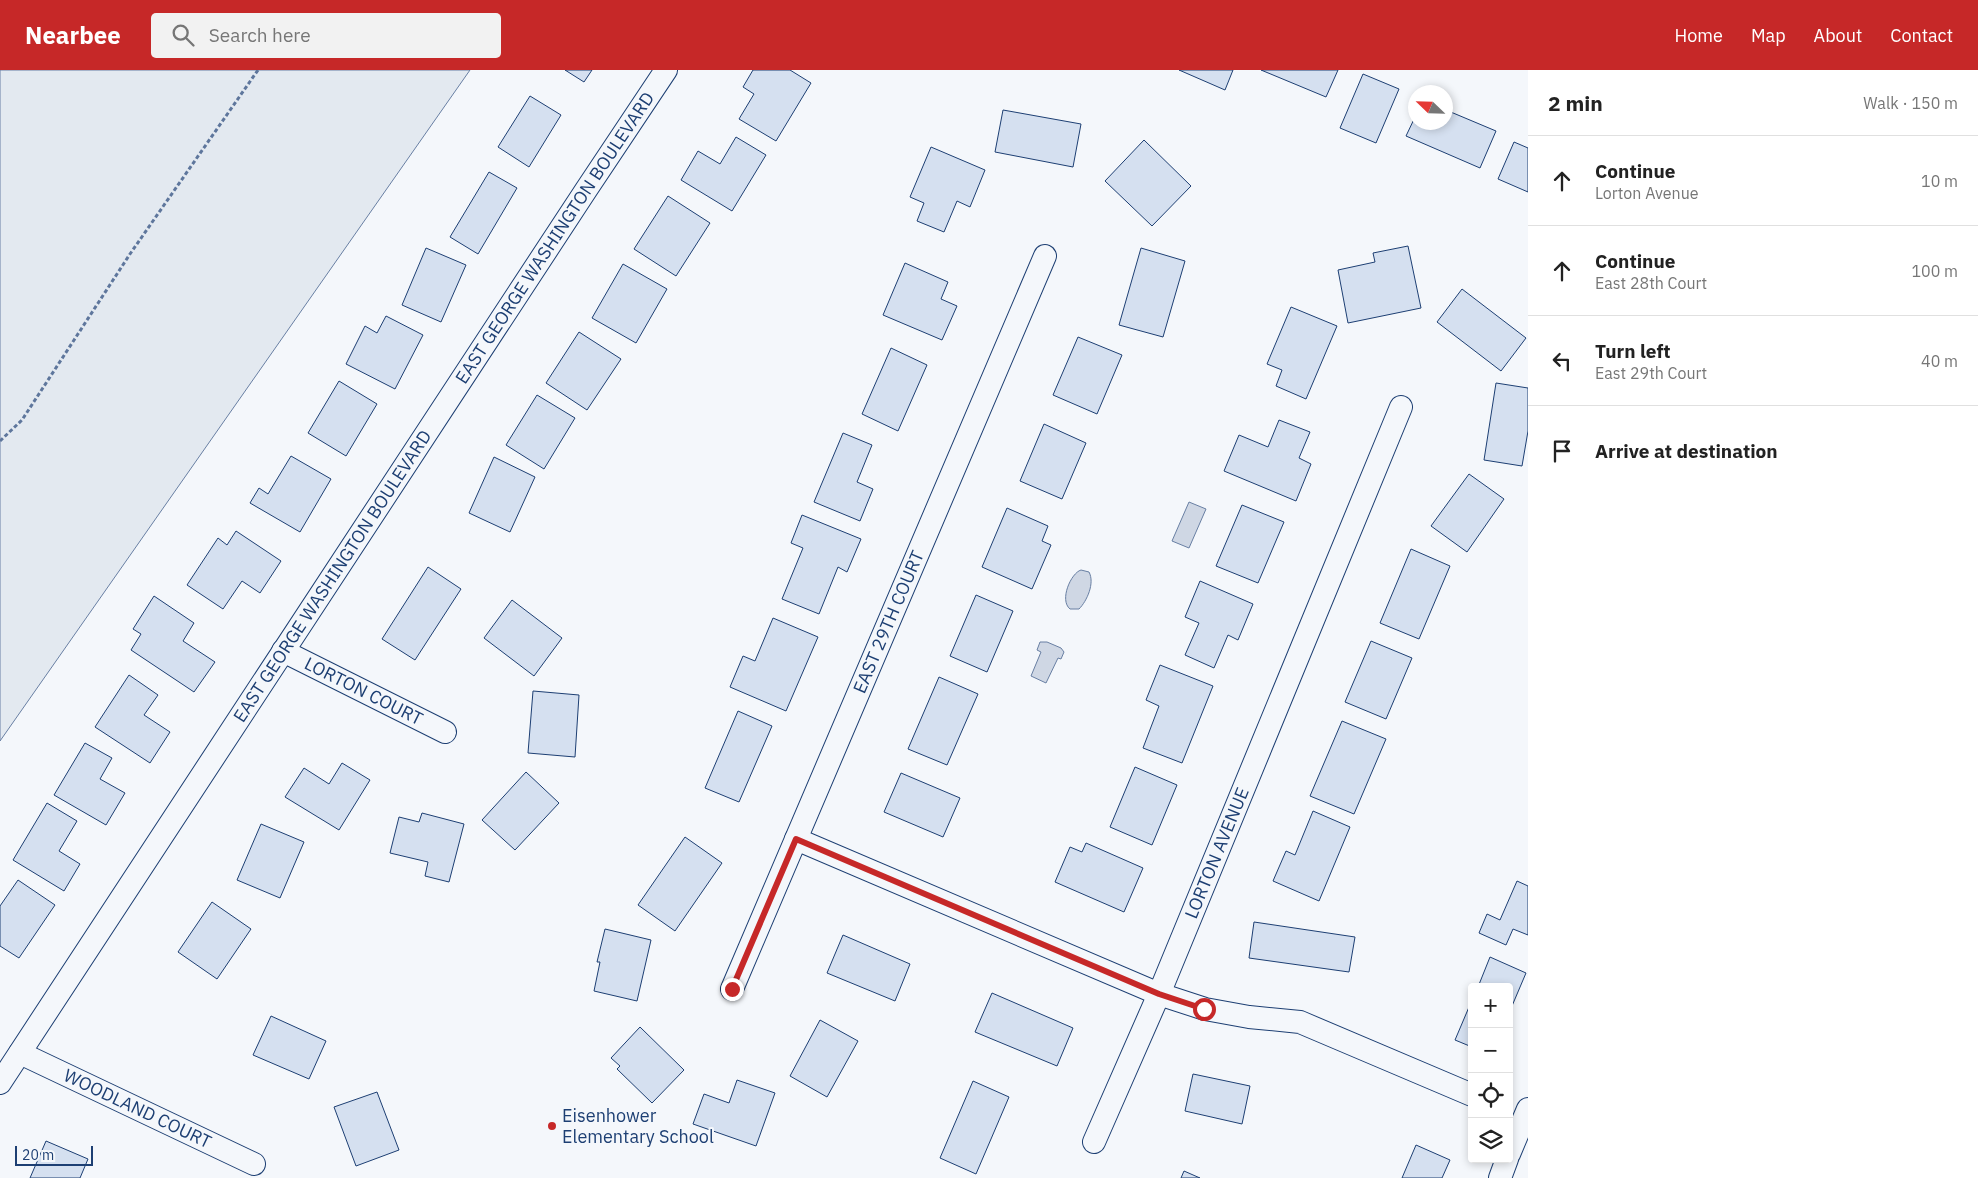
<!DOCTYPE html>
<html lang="en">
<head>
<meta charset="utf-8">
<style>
	body { margin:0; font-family:"IBM Plex Sans",sans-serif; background:#f2f2f2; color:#222 }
	.controls { position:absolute; right:15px; bottom:15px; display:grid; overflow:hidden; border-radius:5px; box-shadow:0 2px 8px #0003 }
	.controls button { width:45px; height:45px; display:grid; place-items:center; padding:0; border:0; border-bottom:1px solid #e0e0e0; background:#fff; color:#222; font:25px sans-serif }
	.compass { position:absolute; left:1408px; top:15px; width:45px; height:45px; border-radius:50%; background:#fff; box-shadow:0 2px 8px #0003; rotate:293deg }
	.scale { position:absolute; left:15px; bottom:12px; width:78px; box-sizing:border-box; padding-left:5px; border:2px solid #1d3f73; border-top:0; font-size:14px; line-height:18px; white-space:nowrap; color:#1d3f73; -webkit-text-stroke:4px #f4f7fb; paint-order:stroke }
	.stop { position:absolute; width:15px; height:15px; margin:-11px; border:4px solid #c62828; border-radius:50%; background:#fff }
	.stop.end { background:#c62828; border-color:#fff; box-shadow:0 1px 5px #0008 }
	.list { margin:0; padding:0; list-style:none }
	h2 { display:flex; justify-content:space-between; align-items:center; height:65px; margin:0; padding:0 20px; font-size:21px }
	h2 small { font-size:16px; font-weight:400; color:#767676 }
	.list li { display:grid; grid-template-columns:32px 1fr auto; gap:15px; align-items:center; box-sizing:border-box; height:90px; padding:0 20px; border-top:1px solid #e0e0e0 }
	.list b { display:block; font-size:19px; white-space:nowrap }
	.list p { margin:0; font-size:16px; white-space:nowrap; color:#767676 }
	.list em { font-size:16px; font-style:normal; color:#767676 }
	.icon { flex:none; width:28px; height:28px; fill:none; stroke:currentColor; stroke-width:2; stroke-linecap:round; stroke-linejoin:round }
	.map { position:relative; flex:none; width:1528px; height:1108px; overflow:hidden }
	header { display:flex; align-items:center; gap:30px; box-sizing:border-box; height:70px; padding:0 25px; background:#c62828; color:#fff }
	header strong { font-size:24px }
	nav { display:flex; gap:28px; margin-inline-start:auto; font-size:18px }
	.search { width:350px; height:45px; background:#f2f2f2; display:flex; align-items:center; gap:12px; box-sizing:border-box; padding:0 18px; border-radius:5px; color:#767676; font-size:19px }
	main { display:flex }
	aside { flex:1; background:#fff }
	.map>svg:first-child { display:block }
</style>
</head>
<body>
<header>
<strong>Nearbee</strong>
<div class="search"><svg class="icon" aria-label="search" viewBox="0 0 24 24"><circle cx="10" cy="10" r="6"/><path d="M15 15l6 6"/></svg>Search here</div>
<nav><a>Home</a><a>Map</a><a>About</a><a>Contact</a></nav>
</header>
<main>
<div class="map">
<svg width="1528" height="1108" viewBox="0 0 1528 1108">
	<rect width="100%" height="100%" fill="#f4f7fb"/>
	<!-- green -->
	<path fill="#e3e9f0" stroke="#687fa3" d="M 0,0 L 470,0 L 0,671 Z"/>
	<!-- water -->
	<g fill="#cfd7e4" stroke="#687fa3">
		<path d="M 1189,432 L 1206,439 L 1189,478 L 1172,471 Z"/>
		<path d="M 1081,500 L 1089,502 C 1095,513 1087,531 1079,539 L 1070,539 C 1059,530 1071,503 1081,500 Z"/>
		<path d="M 1040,572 L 1047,572 L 1061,578 L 1064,582 L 1061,589 L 1058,588 L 1046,613 L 1031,606 L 1041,582 L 1037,580 Z"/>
	</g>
	<!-- building -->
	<g fill="#d5e0f0" stroke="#1d3f73">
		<path d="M 565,0 L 592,0 L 584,12 Z"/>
		<path d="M 753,0 L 790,0 L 811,13 L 776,71 L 739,49 L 754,24 L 743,17 Z"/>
		<path d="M 1179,0 L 1233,0 L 1225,20 Z"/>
		<path d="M 1261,0 L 1338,0 L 1326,27 Z"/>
		<path d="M 1363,4 L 1399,19 L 1376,73 L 1340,58 Z"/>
		<path d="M 530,26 L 561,45 L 529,97 L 498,77 Z"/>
		<path d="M 1003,40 L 1081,54 L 1073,97 L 995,82 Z"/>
		<path d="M 1446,40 L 1496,61 L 1480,98 L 1406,66 L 1416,45 L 1416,52 L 1446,52 Z"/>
		<path d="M 736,67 L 766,85 L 732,141 L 681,110 L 698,81 L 720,94 Z"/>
		<path d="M 1144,70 L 1191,116 L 1152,156 L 1105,111 Z"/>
		<path d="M 1514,72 L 1528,78 L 1528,122 L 1498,109 Z"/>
		<path d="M 931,77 L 985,100 L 970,137 L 957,131 L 944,162 L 917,151 L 924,133 L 910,127 Z"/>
		<path d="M 489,102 L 517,118 L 478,184 L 450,167 Z"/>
		<path d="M 668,126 L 710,153 L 676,206 L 634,179 Z"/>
		<path d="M 1408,176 L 1421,238 L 1348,253 L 1338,200 L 1375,192 L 1373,183 Z"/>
		<path d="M 426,178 L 466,195 L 441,252 L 402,235 Z"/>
		<path d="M 1141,178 L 1185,191 L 1163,267 L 1119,255 Z"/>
		<path d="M 905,193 L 948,212 L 941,229 L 957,236 L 942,270 L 883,245 Z"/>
		<path d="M 623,194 L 667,219 L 636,273 L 592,248 Z"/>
		<path d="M 1462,219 L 1526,268 L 1501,301 L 1437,252 Z"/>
		<path d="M 1291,237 L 1337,256 L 1306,329 L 1276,316 L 1282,300 L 1267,294 Z"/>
		<path d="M 386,246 L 423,265 L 395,319 L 346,294 L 365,256 L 377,263 Z"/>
		<path d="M 579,262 L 621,289 L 587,340 L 546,313 Z"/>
		<path d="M 1078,267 L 1122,285 L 1097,344 L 1053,325 Z"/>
		<path d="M 891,278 L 927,295 L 898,361 L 862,344 Z"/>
		<path d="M 339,311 L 377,334 L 346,386 L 308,363 Z"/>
		<path d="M 1496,313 L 1528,318 L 1528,361 L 1522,396 L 1484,390 Z"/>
		<path d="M 537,325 L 575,348 L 544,399 L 506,375 Z"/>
		<path d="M 1279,350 L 1310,362 L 1299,388 L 1311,394 L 1296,431 L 1224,401 L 1239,365 L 1268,377 Z"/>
		<path d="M 1044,354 L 1086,373 L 1062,429 L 1020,411 Z"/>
		<path d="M 843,363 L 872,375 L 857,412 L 873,419 L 860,451 L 814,432 Z"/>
		<path d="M 291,386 L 331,409 L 300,462 L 250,433 L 259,418 L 268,424 Z"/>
		<path d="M 494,387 L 535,407 L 510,462 L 469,443 Z"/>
		<path d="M 1469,404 L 1504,429 L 1467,482 L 1431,456 Z"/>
		<path d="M 1242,435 L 1284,452 L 1258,513 L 1216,496 Z"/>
		<path d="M 1007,438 L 1048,456 L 1042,471 L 1051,475 L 1032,519 L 982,497 Z"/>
		<path d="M 802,445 L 861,469 L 847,502 L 838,497 L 819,544 L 782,529 L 803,478 L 791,473 Z"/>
		<path d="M 236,461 L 281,491 L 260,523 L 242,511 L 223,539 L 187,515 L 218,468 L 227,475 Z"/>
		<path d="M 1411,479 L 1450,496 L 1419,569 L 1380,553 Z"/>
		<path d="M 428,497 L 461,519 L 415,590 L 382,569 Z"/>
		<path d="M 1200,511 L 1253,534 L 1238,570 L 1228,565 L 1214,598 L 1185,585 L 1199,553 L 1185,547 Z"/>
		<path d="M 976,525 L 1013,541 L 987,602 L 950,586 Z"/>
		<path d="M 154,526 L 194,553 L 183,571 L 215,592 L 194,622 L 131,580 L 141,564 L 133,559 Z"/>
		<path d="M 512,530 L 562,568 L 534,606 L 484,568 Z"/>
		<path d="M 773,548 L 818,567 L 786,641 L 730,617 L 743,586 L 755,591 Z"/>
		<path d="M 1371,571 L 1412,588 L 1386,649 L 1345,632 Z"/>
		<path d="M 1160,595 L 1213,616 L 1182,693 L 1143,678 L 1159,636 L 1146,630 Z"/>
		<path d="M 129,605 L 158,625 L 144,645 L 170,662 L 150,693 L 95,657 Z"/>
		<path d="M 939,607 L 978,624 L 947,695 L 908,679 Z"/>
		<path d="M 533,621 L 579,625 L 575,687 L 528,683 Z"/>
		<path d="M 738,641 L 772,656 L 739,732 L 705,718 Z"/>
		<path d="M 1342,651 L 1386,669 L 1354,744 L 1310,726 Z"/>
		<path d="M 85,673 L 112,688 L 100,709 L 125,723 L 106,755 L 54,725 Z"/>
		<path d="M 342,693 L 370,710 L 339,760 L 285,727 L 304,698 L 329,714 Z"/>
		<path d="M 1135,697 L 1177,715 L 1152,775 L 1110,757 Z"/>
		<path d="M 526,702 L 559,733 L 515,780 L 482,750 Z"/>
		<path d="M 901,703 L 960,728 L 943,767 L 884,742 Z"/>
		<path d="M 47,733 L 77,751 L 59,781 L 80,794 L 64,821 L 13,790 Z"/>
		<path d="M 1313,741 L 1350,757 L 1319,831 L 1273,811 L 1286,781 L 1295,785 Z"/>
		<path d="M 422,743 L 464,754 L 449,812 L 425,806 L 428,792 L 390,783 L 399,747 L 419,752 Z"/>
		<path d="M 261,754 L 304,772 L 280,828 L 237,810 Z"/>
		<path d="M 685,767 L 722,793 L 675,861 L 638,835 Z"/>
		<path d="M 1086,773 L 1143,798 L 1124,842 L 1055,812 L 1070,777 L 1082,782 Z"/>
		<path d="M 18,810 L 55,835 L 19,888 L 0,876 L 0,836 Z"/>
		<path d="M 1517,811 L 1528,816 L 1528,865 L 1513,859 L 1506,875 L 1479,863 L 1487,844 L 1500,850 Z"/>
		<path d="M 212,832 L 251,859 L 217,909 L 178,882 Z"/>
		<path d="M 1254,852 L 1355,867 L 1349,902 L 1249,888 Z"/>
		<path d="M 605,859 L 651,870 L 637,931 L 594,921 L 600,892 L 597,892 Z"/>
		<path d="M 843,865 L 910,894 L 895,931 L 827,903 Z"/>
		<path d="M 1490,887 L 1526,903 L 1509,943 L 1509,917 L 1478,917 Z"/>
		<path d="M 992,923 L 1073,958 L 1057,996 L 975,962 Z"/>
		<path d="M 1472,930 L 1472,977 L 1455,970 Z"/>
		<path d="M 271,946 L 326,971 L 309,1009 L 253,985 Z"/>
		<path d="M 820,950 L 858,971 L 827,1027 L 790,1006 Z"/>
		<path d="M 640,957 L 684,1000 L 652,1033 L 617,999 L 620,996 L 611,988 Z"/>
		<path d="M 1193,1004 L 1250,1016 L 1242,1054 L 1185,1041 Z"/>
		<path d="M 737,1010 L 775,1023 L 756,1076 L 693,1054 L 704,1024 L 729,1033 Z"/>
		<path d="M 973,1011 L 1009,1027 L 976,1104 L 940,1088 Z"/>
		<path d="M 377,1022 L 399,1080 L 356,1096 L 334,1037 Z"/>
		<path d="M 46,1071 L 88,1089 L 80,1108 L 30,1108 Z"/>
		<path d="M 1416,1075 L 1450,1090 L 1442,1108 L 1402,1108 Z"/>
		<path d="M 1184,1101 L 1200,1108 L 1181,1108 Z"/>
	</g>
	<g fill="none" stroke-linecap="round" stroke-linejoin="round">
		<!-- street casing -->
		<g stroke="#1d3f73" stroke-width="24">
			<g id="street">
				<path id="s1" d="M 283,581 L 445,662"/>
				<path d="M 796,769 L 1159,924 L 1205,939 L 1249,947 L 1300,952 L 1472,1025"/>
				<path id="s2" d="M 732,919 L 1045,186"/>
				<path id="s3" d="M 20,983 L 254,1094"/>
				<path id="s4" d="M 0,1013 L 586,120 L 666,0"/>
				<path id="s5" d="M 1094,1072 L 1159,924 L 1401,337"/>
				<path d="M 1509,1084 L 1528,1039"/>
				<path d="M 1500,1108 L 1507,1089"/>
			</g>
		</g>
		<!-- path -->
		<path stroke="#5e769c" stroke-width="3" stroke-dasharray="4 2.5" stroke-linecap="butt" d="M 0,371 L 22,350 L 130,184 L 258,0"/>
		<!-- street -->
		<use href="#street" stroke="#f4f7fb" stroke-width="22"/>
	</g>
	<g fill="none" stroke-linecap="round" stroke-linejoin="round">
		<!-- route -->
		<path stroke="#c62828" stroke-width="6" d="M 732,919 L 796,769 L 1159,924 L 1204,939"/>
	</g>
	<!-- markers -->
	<circle fill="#c62828" stroke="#f4f7fb" stroke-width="2" cx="552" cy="1056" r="5"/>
	<g text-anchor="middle" stroke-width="4" stroke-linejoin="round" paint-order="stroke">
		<!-- street labels -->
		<g font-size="18" fill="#1d3f73" stroke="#f4f7fb">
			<text dy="6" stroke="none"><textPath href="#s4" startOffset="1011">EAST GEORGE WASHINGTON BOULEVARD</textPath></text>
			<text dy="6" stroke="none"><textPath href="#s4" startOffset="606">EAST GEORGE WASHINGTON BOULEVARD</textPath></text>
			<text dy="6" stroke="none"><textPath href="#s2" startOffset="399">EAST 29TH COURT</textPath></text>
			<text dy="6" stroke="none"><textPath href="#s1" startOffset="90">LORTON COURT</textPath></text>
			<text dy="6" stroke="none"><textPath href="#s5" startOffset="314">LORTON AVENUE</textPath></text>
			<text dy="6" stroke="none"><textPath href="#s3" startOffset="130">WOODLAND COURT</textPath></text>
		</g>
		<!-- poi labels -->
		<g font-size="18" fill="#1d3f73" stroke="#f4f7fb" text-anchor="start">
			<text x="562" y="1052">Eisenhower<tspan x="562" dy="21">Elementary School</tspan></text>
		</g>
	</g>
</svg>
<div class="controls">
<button>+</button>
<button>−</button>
<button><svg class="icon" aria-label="locate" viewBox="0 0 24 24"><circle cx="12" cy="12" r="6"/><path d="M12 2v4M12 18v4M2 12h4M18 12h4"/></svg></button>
<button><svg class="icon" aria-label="layers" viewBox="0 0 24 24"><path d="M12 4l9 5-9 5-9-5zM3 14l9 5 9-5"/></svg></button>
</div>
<svg class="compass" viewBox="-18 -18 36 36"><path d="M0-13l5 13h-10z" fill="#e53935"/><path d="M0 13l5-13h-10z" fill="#767676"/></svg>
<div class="scale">20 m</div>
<div class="stop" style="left:1204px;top:939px"></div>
<div class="stop end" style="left:732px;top:919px"></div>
</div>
<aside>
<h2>2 min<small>Walk · 150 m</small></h2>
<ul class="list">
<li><svg class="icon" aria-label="ahead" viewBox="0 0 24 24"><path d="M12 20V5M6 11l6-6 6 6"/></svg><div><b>Continue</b><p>Lorton Avenue</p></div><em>10 m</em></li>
<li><svg class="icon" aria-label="ahead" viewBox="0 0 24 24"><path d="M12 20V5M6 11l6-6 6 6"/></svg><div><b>Continue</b><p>East 28th Court</p></div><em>100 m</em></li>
<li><svg class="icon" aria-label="left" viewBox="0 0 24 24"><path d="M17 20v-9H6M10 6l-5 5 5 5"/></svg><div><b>Turn left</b><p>East 29th Court</p></div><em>40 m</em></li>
<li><svg class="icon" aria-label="arrive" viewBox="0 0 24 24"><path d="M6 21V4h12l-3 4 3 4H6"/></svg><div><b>Arrive at destination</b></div></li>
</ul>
</aside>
</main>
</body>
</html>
